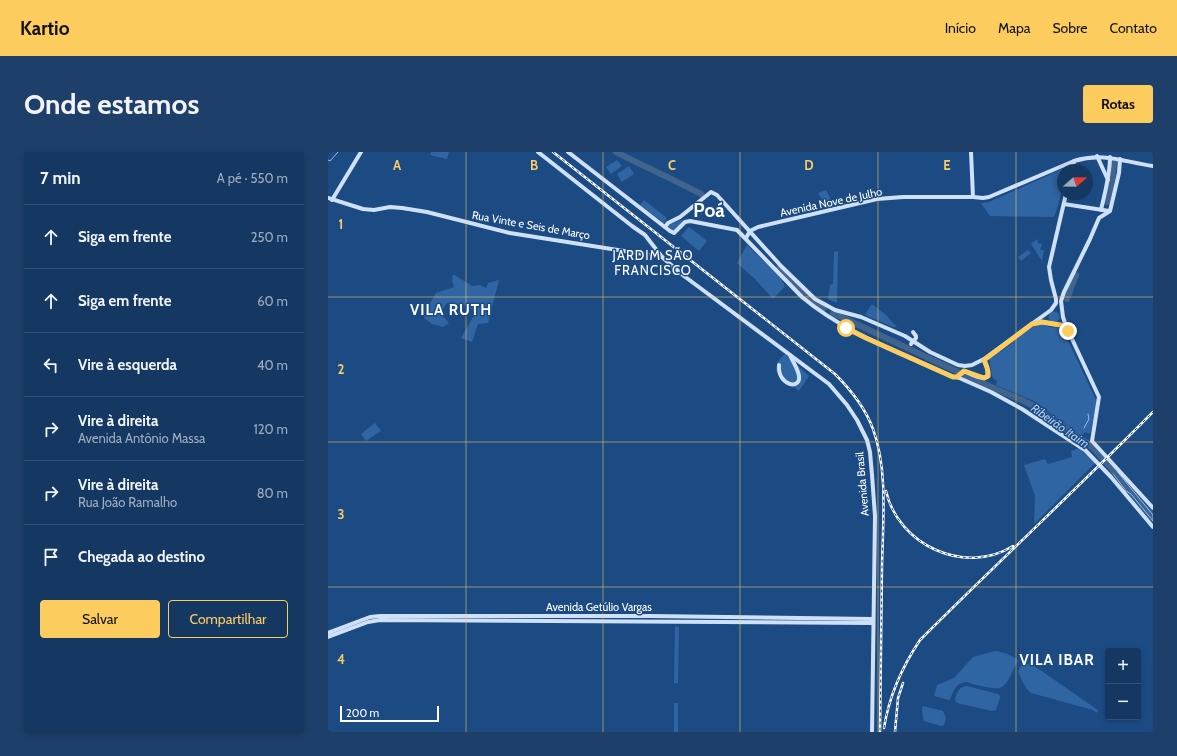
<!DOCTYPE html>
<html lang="pt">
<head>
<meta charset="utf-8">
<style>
	body { margin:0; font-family:Cabin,sans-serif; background:#1e3f69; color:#f1f3f6 }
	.controls { position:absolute; right:12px; bottom:12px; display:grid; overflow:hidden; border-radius:4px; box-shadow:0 2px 6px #0003 }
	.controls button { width:36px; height:36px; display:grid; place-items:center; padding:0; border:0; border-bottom:1px solid #345278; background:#153863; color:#f1f3f6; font:20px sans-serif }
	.compass { position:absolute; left:729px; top:12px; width:36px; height:36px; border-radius:50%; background:#153863; box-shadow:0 2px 6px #0003; rotate:70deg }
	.scale { position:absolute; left:12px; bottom:10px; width:99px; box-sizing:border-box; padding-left:4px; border:2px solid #fff; border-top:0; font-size:11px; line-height:14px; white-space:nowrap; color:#fff; -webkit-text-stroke:3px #1c4b84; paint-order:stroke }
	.stop { position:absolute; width:12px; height:12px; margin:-9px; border:3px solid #fccc5f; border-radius:50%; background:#fff }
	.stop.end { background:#fccc5f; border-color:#fff; box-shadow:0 1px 4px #0008 }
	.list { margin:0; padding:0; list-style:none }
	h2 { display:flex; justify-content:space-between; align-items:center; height:52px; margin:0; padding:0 16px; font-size:17px }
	h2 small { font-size:13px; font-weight:400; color:#9dacbe }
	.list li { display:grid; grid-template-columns:26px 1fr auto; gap:12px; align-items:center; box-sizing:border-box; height:64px; padding:0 16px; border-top:1px solid #345278 }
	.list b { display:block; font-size:15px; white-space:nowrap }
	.list p { margin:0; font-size:13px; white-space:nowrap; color:#9dacbe }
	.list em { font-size:13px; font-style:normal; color:#9dacbe }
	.actions { display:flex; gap:8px; padding:12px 16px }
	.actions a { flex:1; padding:9px 0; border:1px solid #fccc5f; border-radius:4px; text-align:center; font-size:14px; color:#fccc5f }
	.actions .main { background:#fccc5f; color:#111 }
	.icon { flex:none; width:22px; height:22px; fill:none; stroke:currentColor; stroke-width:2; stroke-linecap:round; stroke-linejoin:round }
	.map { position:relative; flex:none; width:825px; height:580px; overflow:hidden; border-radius:4px }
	header { display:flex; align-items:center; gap:24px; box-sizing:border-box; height:56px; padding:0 20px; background:#fccc5f; color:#111 }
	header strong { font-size:19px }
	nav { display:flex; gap:22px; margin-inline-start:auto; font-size:14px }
	.intro { display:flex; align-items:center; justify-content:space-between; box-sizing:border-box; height:96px; padding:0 24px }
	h1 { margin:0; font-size:28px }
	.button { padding:10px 18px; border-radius:4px; background:#fccc5f; color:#111; font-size:14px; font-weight:700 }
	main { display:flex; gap:24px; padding:0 24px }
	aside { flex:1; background:#153863; border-radius:4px; box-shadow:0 2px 6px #0003 }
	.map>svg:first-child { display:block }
</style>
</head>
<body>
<header>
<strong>Kartio</strong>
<nav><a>Início</a><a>Mapa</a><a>Sobre</a><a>Contato</a></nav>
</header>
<div class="intro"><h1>Onde estamos</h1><a class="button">Rotas</a></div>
<main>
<aside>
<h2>7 min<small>A pé · 550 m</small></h2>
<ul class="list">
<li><svg class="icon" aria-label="ahead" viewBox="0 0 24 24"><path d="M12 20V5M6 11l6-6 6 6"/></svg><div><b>Siga em frente</b></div><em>250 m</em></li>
<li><svg class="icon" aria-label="ahead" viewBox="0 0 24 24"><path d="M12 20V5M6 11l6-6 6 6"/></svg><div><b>Siga em frente</b></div><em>60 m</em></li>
<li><svg class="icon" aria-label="left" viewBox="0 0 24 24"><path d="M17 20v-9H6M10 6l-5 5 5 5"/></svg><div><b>Vire à esquerda</b></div><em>40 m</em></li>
<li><svg class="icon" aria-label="right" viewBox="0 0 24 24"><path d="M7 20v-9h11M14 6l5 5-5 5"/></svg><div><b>Vire à direita</b><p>Avenida Antônio Massa</p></div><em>120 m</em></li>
<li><svg class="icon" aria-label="right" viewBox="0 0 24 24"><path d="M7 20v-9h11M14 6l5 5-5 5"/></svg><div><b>Vire à direita</b><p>Rua João Ramalho</p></div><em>80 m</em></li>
<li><svg class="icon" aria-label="arrive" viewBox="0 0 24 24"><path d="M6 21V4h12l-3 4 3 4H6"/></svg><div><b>Chegada ao destino</b></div></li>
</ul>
<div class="actions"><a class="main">Salvar</a><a>Compartilhar</a></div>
</aside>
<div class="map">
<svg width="825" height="580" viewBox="0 0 825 580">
	<rect width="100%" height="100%" fill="#1c4b84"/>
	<!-- green -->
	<g fill="#2f65a2">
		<path d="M 103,0 L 121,0 L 119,7 L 102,3 Z"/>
		<path d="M 289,8 L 294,14 L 283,22 L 278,15 Z"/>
		<path d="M 785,8 L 788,9 L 785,30 L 779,51 L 777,50 L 783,29 Z"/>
		<path d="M 301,14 L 306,22 L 294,30 L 289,22 Z"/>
		<path d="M 739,15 L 738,18 L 735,18 C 735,35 732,49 726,65 L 662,64 L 653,51 L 661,50 Z"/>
		<path d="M 498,38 L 506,54 L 500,56 L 490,41 Z"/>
		<path d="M 316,48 L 339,66 L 336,71 L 312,53 Z"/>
		<path d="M 353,68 L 355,69 L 348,77 L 345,79 L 341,77 L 341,73 Z"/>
		<path d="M 361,75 L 379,89 L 371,99 L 353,84 Z"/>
		<path d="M 709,87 L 710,91 L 714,92 L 712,98 L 716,98 L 714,109 L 703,92 Z"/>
		<path d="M 419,93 L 451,124 L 457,134 L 446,146 L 444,146 L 427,127 L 409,111 Z"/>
		<path d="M 700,98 L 703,101 L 693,109 L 690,105 Z"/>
		<path d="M 510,99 L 509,151 L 500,147 L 502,133 L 505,132 L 506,100 Z"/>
		<path d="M 125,122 L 144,134 L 152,133 L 158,136 L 160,131 L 171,128 L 160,171 L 150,172 L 144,190 L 133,186 L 148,160 L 139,154 L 119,151 L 112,161 L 121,171 L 115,175 L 104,172 L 96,166 L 100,155 L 108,141 L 126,135 L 124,129 Z"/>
		<path d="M 543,153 L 545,153 L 557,162 L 569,175 L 565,175 L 537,163 Z"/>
		<circle cx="726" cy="165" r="5.5"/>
		<path d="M 712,172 C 716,172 718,174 722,175 C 727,176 731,175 735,178 L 769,250 L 762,282 L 757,280 L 754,284 L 706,249 L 668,233 L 669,229 L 666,227 L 664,224 L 661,206 L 667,200 L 672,200 L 686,190 L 687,185 L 693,181 Z"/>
		<path d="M 457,202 L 481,224 L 471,239 L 461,231 L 448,218 L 450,209 Z"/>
		<path d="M 665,236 L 702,253 L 757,293 L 757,294 L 703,256 L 664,237 Z"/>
		<path d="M 47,271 L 53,279 L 38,289 L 33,282 Z"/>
		<path d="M 751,296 L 767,311 L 706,372 L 707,344 L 696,313 L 717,307 L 720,312 L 744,305 L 743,299 Z"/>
		<path d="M 795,327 L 825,360 L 825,363 Z"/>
		<path d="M 798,339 L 803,342 L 825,369 L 825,371 Z"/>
		<path d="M 347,474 L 351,475 L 350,531 L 346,531 Z"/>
		<path d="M 667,499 C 676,500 683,503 690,508 C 686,515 681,531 674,535 C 668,539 646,532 638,530 C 627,531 626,539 622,547 L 621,548 L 606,544 L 609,533 L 626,526 L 645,505 Z"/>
		<path d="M 694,511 L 697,513 L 702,511 L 770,558 L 769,561 L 765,558 L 703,541 C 696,535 694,528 690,520 Z"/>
		<path d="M 639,534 L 670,542 L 672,544 L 672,546 L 668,558 L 664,559 L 629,551 L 627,548 C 629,541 630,535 639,534 Z"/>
		<rect x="346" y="551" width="4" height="29"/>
		<path d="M 595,554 L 615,559 L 618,566 L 616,573 L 613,574 L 596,569 L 595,567 L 594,556 Z"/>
	</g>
	<!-- water -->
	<path fill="#40648e" stroke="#95bfed" d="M 783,312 L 825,363 L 825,369 L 803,342 L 798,339 L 780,315 Z"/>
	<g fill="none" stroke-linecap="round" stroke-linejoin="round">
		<!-- stream -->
		<g stroke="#95bfed" stroke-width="1">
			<path d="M 0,8 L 2,9 L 10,0"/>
			<path d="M 756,276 L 761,267 L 760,262"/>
		</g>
		<!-- river -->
		<g stroke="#40648e" stroke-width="6">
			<path d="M 288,0 C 317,15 345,27 373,42"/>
			<path d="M 779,50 L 785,23 L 786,9"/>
			<path d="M 451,116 L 486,149 L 496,156"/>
			<path d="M 739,147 L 748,123"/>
			<path d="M 505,161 L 630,220"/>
			<path d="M 638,224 L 694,248 L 704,253 L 762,293 L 786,319"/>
		</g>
		<!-- secondary -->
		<g stroke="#cee1f8" stroke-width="4">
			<path d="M 210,0 L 304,74 L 317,83 L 334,105 L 356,124 L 501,232 L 519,253 L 529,268 L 539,288 L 542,300 L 544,323 L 547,364 L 544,580"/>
			<path d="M 240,0 L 342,79 L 346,81 L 357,70 L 362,69 L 409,78 L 474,145 C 518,182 573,201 625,225 L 629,225 L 663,240 L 694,257 L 757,298 L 783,325 L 825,375"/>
			<path d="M 643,0 L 645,45"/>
			<path d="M 769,4 L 780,28"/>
			<path d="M 792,7 L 791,21 L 782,59 L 771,66 L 762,87 L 736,140 L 733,149 L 735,165 L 738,174 L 771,245 L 764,289 L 825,356"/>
			<path d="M 744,18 L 746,9"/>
			<path d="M 0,46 L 35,57 L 46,58 L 62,55 L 74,56 L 99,60 L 182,81 L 334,105"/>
			<path d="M 4,48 L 33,0"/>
			<path d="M 736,52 L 781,59"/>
			<path d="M 773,58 C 777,40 782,23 782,5"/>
			<path d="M 337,75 L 340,71 L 352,65 L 383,40 L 389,43 L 453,114 L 487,147 L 498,153 L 507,158 L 533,165 L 577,184 L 602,200 L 630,213 L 637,214 L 644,213 L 656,207 L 723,158 L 728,151 L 728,147 L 723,128 L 721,115 L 738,42"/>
			<path d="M 418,86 L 422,79 L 430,75 L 549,47 L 575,45 L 645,45 L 655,46 L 661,45 L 746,9 C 776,0 796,10 825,14"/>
			<path d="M 707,171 L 714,170 L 738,174"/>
			<path d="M 583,192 L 588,186 L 588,184 L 585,180"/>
			<path d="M 451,213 C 449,233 473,239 471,224 C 470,217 465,210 462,203"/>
			<path d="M 629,225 L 636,219 C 644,222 653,229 660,224 L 659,216 L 656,207"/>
			<path d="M 0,481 L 42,465 L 52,464 L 322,464 L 545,467"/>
			<path d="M 0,485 L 40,470 L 52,468 L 545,471"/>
		</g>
		<!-- rail casing -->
		<g stroke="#fff" stroke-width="2.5">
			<g id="rail">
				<path d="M 225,0 L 507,222 C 523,238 537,255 545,277 C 560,317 555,370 554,413 C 553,468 553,524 552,580"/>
				<path d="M 558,339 C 570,393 637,424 685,394"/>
				<path d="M 556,576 C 561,544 574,515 592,488 C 669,411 749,337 825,260"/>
				<path d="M 567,580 L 570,546 L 575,531"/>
			</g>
		</g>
		<!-- rail -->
		<use href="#rail" stroke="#1c4b84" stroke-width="1" stroke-dasharray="3" stroke-linecap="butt"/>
	</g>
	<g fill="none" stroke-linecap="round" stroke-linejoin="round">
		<!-- route -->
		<path stroke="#fccc5f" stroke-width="5" d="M 518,176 L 538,186 L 625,225 L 629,225 L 636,219 L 656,226 L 660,224 C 661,218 658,213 656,208 L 704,172 L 714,170 L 738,174 L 740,179"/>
	</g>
	<!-- grid -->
	<path fill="none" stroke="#fccc5f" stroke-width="1" stroke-opacity="0.55" d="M 138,0 L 138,580M 275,0 L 275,580M 412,0 L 412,580M 550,0 L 550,580M 688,0 L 688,580M 0,145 L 825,145M 0,290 L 825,290M 0,435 L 825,435"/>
	<g text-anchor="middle" stroke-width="3" stroke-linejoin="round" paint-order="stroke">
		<!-- street labels -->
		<g font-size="11" fill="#fff" stroke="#1c4b84">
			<text transform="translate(503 50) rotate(-12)" y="4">Avenida Nove de Julho</text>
			<text transform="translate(203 73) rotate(10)" y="4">Rua Vinte e Seis de Março</text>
			<text transform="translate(534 332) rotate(-95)" y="4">Avenida Brasil</text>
			<text x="271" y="459">Avenida Getúlio Vargas</text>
		</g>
		<!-- water labels -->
		<g font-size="12" font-style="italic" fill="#adcef2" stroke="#1c4b84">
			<text transform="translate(732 274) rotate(35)" y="4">Ribeirão Itaim</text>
		</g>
		<!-- quarter labels -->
		<g font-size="13" letter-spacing="1" fill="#fff" stroke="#1c4b84">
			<text x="325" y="108">JARDIM SÃO<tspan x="325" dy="15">FRANCISCO</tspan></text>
		</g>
		<!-- district labels -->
		<g font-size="15" font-weight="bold" letter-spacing="1" fill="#fff" stroke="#1c4b84">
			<text x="123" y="163">VILA RUTH</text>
			<text x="729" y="513">VILA IBAR</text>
		</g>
		<!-- town labels -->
		<g font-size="19" font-weight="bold" fill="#fff" stroke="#1c4b84">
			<text x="381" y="65">Poá</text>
		</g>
	</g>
	<g font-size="13" text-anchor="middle" font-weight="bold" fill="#fccc5f" stroke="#1c4b84" stroke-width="3" stroke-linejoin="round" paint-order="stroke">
		<text x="69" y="18">A</text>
		<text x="206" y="18">B</text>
		<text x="344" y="18">C</text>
		<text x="481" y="18">D</text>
		<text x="619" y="18">E</text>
		<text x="13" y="77">1</text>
		<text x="13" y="222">2</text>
		<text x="13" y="367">3</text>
		<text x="13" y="512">4</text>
	</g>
</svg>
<div class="controls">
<button>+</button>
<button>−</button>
</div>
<svg class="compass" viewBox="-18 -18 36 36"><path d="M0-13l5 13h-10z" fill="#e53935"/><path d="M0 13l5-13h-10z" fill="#9dacbe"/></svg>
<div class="scale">200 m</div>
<div class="stop" style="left:518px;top:176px"></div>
<div class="stop end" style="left:740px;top:179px"></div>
</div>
</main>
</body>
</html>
